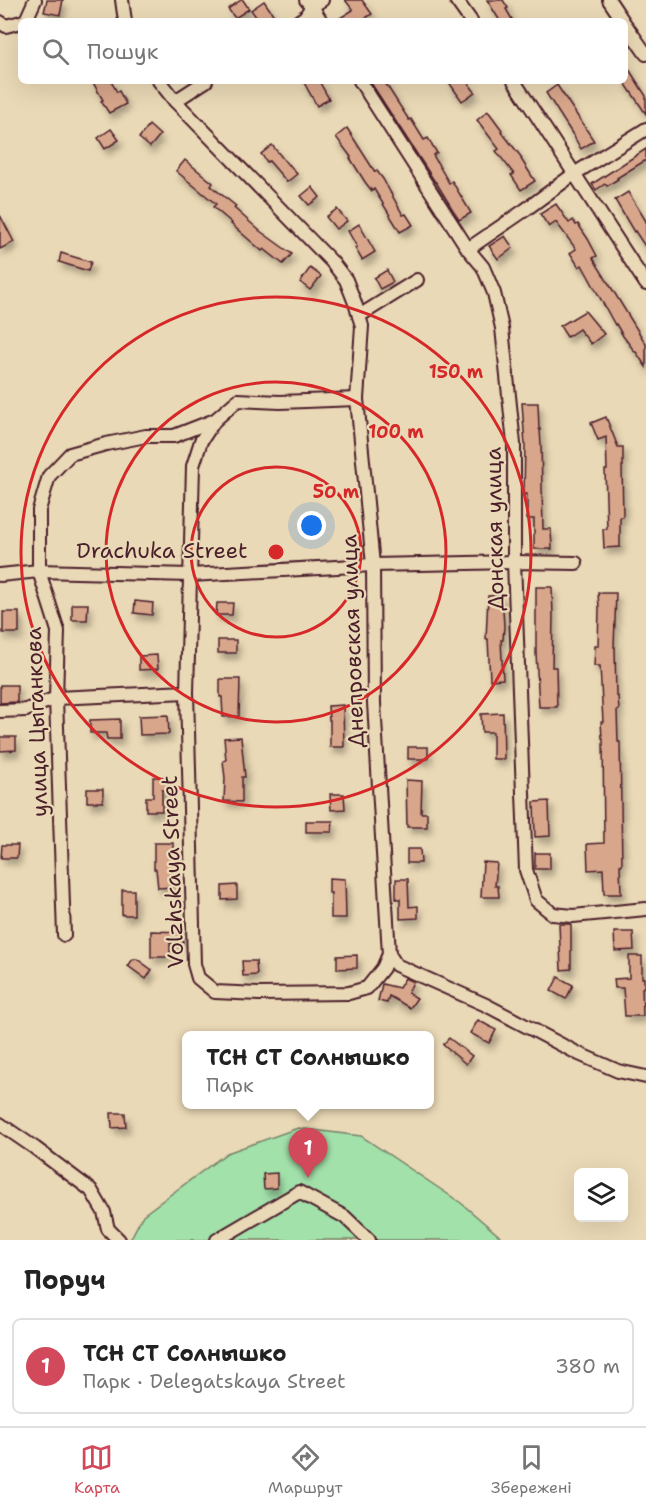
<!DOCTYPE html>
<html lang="uk">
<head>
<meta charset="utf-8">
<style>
	body { margin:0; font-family:"Shantell Sans",sans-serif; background:#f6f6f6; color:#222 }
	.controls { position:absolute; right:18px; bottom:18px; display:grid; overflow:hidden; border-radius:9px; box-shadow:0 6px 24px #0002 }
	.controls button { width:54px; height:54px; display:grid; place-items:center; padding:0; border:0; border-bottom:2px solid #e0e0e0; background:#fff; color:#222; font:30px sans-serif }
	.you { position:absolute; left:312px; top:526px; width:21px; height:21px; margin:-15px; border:4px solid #fff; border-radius:50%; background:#1a73e8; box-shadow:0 0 0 9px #1a73e833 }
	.badge { display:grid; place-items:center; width:39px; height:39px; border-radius:50%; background:#d1495b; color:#fff; font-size:20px; font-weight:700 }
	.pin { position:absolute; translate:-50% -50px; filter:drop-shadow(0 2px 3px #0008) }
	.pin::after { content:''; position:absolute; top:32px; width:21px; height:18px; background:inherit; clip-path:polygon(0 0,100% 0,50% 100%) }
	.popup { position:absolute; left:182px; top:1031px; width:252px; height:78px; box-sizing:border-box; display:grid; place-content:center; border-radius:9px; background:#fff; filter:drop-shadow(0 2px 4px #0005); font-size:20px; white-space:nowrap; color:#767676 }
	.popup b { font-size:22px; color:#222 }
	.popup::after { content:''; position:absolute; left:50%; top:100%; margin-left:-12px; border:12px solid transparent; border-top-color:#fff }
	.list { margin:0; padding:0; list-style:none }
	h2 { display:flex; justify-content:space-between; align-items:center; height:78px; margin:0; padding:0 24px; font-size:26px }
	h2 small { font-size:20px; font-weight:400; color:#767676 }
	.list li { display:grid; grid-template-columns:39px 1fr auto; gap:18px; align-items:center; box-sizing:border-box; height:96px; margin:0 12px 12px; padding:0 12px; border:2px solid #e0e0e0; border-radius:9px }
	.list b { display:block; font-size:22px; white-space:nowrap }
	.list p { margin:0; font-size:20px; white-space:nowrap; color:#767676 }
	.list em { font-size:20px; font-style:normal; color:#767676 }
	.icon { flex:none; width:33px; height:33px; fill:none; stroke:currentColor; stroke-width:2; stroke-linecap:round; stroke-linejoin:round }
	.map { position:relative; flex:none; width:646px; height:1240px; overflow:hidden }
	.search { position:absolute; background:#fff; box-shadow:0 6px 24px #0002; left:18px; right:18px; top:18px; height:66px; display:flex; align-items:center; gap:15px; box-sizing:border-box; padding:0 21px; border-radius:9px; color:#767676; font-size:22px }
	.sheet { height:186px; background:#fff }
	nav { display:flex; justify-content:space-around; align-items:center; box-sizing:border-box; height:84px; border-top:2px solid #e0e0e0; background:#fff; font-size:16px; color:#767676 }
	nav a { display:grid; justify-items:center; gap:3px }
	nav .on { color:#d1495b }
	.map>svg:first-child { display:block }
</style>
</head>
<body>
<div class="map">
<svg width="646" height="1240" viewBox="0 0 646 1240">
	<defs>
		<filter id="shadow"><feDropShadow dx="3.5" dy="6" stdDeviation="3" flood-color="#0004"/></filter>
	</defs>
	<rect width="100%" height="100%" fill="#ead9b6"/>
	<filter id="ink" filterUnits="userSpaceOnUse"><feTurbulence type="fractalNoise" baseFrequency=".0167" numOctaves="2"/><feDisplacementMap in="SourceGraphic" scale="12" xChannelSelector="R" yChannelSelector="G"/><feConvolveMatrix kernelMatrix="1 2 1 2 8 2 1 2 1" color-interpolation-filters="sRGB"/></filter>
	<g filter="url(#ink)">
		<!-- green -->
		<path fill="#a2e1aa" stroke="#76806a" stroke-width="1.5" d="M 298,1128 L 361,1136 L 461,1203 L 504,1240 L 130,1240 L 143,1215 L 227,1153 Z"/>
		<!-- building -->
		<g fill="#d8a68b" stroke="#4a1f2b" stroke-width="1.5" filter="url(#shadow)">
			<path d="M 47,0 L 63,0 L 60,15 L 44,12 Z"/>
			<path d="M 241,0 L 243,0 L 249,9 L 235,18 L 228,9 Z"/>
			<path d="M 345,0 L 362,0 L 372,14 L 361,21 L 335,21 L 353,10 Z"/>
			<path d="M 487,0 L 503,0 L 508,8 L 506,9 L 513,21 L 500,21 Z"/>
			<path d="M 264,1 L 275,17 L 269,21 L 259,21 L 251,10 Z"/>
			<path d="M 625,63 L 646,96 L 646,114 L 625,83 Z"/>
			<path d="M 92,81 L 111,81 L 117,92 L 119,91 L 126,104 L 109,113 L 101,101 L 103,100 Z"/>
			<path d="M 303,81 L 319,81 L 329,99 L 317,106 Z"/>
			<path d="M 375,81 L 384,81 L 409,120 L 411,119 L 424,140 L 428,138 L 437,153 L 433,155 L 449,183 L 452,181 L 471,213 L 459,220 L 436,182 L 435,182 L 371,83 Z"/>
			<path d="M 448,81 L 467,81 L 475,92 L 462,101 Z"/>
			<path d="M 557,85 L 594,141 L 581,149 L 573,135 L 546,93 Z"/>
			<path d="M 488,111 L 502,130 L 501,131 L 522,158 L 521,159 L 535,181 L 521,190 L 511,175 L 514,174 L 496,151 L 499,149 L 477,120 Z"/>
			<path d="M 149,125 L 160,135 L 150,147 L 139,138 Z"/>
			<path d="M 347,128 L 375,172 L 377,171 L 383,179 L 403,215 L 406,214 L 413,225 L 400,232 L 374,189 L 372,191 L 365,182 L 350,158 L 351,157 L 336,137 Z"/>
			<path d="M 111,129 L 119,140 L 105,149 L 98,138 Z"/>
			<path d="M 272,145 L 288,165 L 289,164 L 297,174 L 287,182 L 269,161 L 267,162 L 261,154 Z"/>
			<path d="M 646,149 L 646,160 L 617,178 L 618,179 L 607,186 L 605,184 L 596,190 L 592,184 Z"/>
			<path d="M 185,160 L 213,183 L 211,186 L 236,206 L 234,208 L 260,231 L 292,254 L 283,264 L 264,249 L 262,251 L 254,244 L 231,224 L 232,223 L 213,207 L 216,204 L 176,171 Z"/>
			<path d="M 312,187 L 320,197 L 309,205 L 301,196 Z"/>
			<path d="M 628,192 L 646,221 L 646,248 L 635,231 L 634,232 L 615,200 Z"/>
			<path d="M 556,204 L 569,223 L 573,220 L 576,225 L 578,224 L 588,239 L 597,256 L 593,258 L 646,344 L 646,367 L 636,352 L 635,352 L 623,336 L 616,324 L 615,325 L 582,265 L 579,267 L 570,253 L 576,249 L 556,222 L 549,227 L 540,214 Z"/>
			<path d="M 337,209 L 347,221 L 336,229 L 326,217 Z"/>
			<path d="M 0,215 L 14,242 L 0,249 Z"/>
			<path d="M 359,224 L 375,252 L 362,260 L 355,248 L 357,247 L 348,231 Z"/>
			<path d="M 505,236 L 513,248 L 498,259 L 489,246 Z"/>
			<path d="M 61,253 L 91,262 L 88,271 L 59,262 Z"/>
			<path d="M 310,268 L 321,276 L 310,290 L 300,282 Z"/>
			<path d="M 387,270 L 393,282 L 380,289 L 374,278 Z"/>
			<path d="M 585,311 L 604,334 L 591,344 L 579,329 L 567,337 L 560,326 Z"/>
			<path d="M 522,403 L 538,403 L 539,429 L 540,429 L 541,445 L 543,529 L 551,529 L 552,549 L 534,549 L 534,519 L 527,519 L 527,494 L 524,494 L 525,445 Z"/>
			<path d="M 606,417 L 618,447 L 623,447 L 623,466 L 622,466 L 623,517 L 620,517 L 620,547 L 604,548 L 603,529 L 607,529 L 605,470 L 607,470 L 606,437 L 598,440 L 591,423 Z"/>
			<path d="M 536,587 L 552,587 L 553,616 L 552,667 L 556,667 L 557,707 L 539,707 L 536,653 Z"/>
			<path d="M 598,593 L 616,593 L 614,647 L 615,647 L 616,696 L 618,696 L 619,710 L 617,710 L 618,742 L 620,742 L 622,865 L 620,865 L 621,894 L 604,894 L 603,869 L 588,870 L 587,844 L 604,843 L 603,738 L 602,738 L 601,722 L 603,722 L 600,666 L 594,666 L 595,646 L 598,646 L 599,608 Z"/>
			<path d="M 502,595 L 504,626 L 503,640 L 501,640 L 503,679 L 490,680 L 488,639 L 486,639 L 488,596 Z"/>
			<path d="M 135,601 L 153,603 L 152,615 L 134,613 Z"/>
			<path d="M 217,603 L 233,603 L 232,615 L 216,615 Z"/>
			<path d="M 72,604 L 88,604 L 87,620 L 72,620 Z"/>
			<rect x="3" y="612" width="16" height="21"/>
			<rect x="218" y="640" width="18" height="13"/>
			<path d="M 157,655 L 158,669 L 139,670 L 139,656 Z"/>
			<path d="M 220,679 L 240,679 L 239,716 L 223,717 L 222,697 L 220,697 Z"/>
			<path d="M 0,685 L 17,685 L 17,702 L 0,703 Z"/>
			<path d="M 343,705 L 344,747 L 330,747 L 330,720 L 329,720 L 328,706 Z"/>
			<path d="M 503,713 L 504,759 L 493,759 L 493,732 L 482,732 L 481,714 Z"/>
			<path d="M 168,715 L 169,734 L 140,735 L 139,716 Z"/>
			<path d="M 120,719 L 120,739 L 107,739 L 106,733 L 90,733 L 90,720 Z"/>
			<path d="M 0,737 L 16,737 L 16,750 L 0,751 Z"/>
			<path d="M 241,737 L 245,777 L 242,777 L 242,802 L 224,801 L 225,778 L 223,761 L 226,760 L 224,738 Z"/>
			<rect x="408" y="747" width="20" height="12"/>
			<path d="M 153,777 L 168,777 L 168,790 L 162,790 L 162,811 L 146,811 L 146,797 L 153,797 Z"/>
			<path d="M 406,780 L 422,781 L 421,813 L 427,813 L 427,827 L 407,827 Z"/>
			<rect x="87" y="789" width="16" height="13"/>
			<path d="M 330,794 L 344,794 L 345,809 L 331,810 Z"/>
			<path d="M 549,801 L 550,836 L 535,837 L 534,802 Z"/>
			<path d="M 306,821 L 333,821 L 332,832 L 306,832 Z"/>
			<path d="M 154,843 L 173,843 L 173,869 L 171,869 L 173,887 L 158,888 L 156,869 L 154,869 Z"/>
			<path d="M 2,845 L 18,845 L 17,858 L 1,858 Z"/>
			<path d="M 407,849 L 420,849 L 421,863 L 407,863 Z"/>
			<rect x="535" y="853" width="15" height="16"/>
			<path d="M 483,862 L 497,863 L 495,886 L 498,886 L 499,897 L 481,897 Z"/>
			<path d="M 329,878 L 345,879 L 346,918 L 331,918 L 331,893 L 329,893 Z"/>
			<path d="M 396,879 L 408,879 L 409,907 L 418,906 L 418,918 L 400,919 L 400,899 L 396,899 Z"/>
			<path d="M 237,885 L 237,899 L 222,900 L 222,886 Z"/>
			<rect x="122" y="890" width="12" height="25"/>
			<path d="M 559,924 L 571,924 L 571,969 L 561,970 Z"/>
			<path d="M 151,931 L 183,932 L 183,942 L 170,943 L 170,954 L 166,957 L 151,957 Z"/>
			<path d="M 614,932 L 633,932 L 634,950 L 615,951 Z"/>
			<path d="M 357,955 L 357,968 L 337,969 L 337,956 Z"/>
			<path d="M 629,956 L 642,956 L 642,978 L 644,978 L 644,987 L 642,988 L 643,1016 L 625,1016 L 623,988 L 615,988 L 614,979 L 629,978 Z"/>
			<path d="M 133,959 L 137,959 L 152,970 L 146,979 L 128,966 Z"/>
			<path d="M 242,961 L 256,961 L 257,975 L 243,976 Z"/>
			<path d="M 558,977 L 573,985 L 566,999 L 551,991 Z"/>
			<path d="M 405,978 L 413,982 L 408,993 L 417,998 L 410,1008 L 389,996 L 387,1003 L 378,1001 L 382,984 L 399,988 Z"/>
			<path d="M 478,1020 L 496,1030 L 489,1043 L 470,1033 Z"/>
			<path d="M 449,1038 L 472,1056 L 466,1064 L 443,1045 Z"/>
			<path d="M 111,1113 L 125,1113 L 126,1127 L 112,1128 Z"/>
			<path d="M 277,1173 L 277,1188 L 264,1189 L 263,1174 Z"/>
		</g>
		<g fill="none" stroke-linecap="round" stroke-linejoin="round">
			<!-- minor casing -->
			<g stroke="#4a1f2b" stroke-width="16">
				<g id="minor">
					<path d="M 122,0 L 125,21"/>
					<path d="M 306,0 L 312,6 L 321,21"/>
					<path d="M 456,0 L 471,21"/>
					<path d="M 609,0 L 623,21"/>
					<path d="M 23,21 L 26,20 L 35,0"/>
					<path d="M 299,21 L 305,17 L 312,6 L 322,0"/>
					<path d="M 0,22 L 6,26 L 21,22"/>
					<path d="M 625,24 L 646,54"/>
					<path d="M 159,81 L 175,101 L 332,262 L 346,280 L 355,303 L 362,326 L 357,399 L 373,565 L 374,703 L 389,954 L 396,965 L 486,1005 L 579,1054 L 618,1071 L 646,1077"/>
					<path d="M 360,81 L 468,249 L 483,267 L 494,293 L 502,328 L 514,444 L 514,562 L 526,870 L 536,900 L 553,914 L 573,916 L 646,909"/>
					<path d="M 514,81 L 646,284"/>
					<path d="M 175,101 L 206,81"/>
					<path d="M 468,249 L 525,210 L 574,174 L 646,129"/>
					<path d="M 359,316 L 417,280"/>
					<path d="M 357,399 L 280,402 L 238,400 L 215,420 L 201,441 L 193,466 L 187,692 L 194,964 L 198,978 L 215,992 L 259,994 L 349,993 L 367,988 L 383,968 L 389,954"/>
					<path d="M 0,575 L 39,571 L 190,575 L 373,565 L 514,562 L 576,563"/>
					<path d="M 0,711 L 26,710 L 56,698 L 187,692"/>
					<path d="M 64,935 L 56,698 L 58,631 L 39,571 L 39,510 L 49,476 L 70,454 L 106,444 L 146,436 L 174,436 L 215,420"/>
					<path d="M 0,1124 L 35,1148 L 91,1190 L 104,1212 L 108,1229 L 119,1240"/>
					<path d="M 217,1240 L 299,1192 L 345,1217 L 369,1240"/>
				</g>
			</g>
			<!-- minor -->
			<use href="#minor" stroke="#ead9b6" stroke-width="12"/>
		</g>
	</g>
	<!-- distance rings -->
	<g fill="none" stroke="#d62828" stroke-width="3">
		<circle cx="276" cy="552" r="85"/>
		<circle cx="276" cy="552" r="170"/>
		<circle cx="276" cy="552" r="255"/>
	</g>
	<g text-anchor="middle" stroke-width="4.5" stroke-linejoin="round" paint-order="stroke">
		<!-- street labels -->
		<g font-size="22" fill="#4a1f2b" stroke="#ead9b6">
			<text transform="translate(494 529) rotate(-91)" y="8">Донская улица</text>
			<text x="162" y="558">Drachuka Street</text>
			<text transform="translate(352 641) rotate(-92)" y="8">Днепровская улица</text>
			<text transform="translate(36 722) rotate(-92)" y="8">улица Цыганкова</text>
			<text transform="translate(172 872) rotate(-92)" y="8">Volzhskaya Street</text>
		</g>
	</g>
	<circle cx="276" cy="552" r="9" fill="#d62828" stroke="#ead9b6" stroke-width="3"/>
	<g font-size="18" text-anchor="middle" font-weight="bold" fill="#d62828" stroke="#ead9b6" stroke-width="4.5" stroke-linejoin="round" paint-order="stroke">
		<text x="456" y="378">150 m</text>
		<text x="396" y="438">100 m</text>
		<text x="336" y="498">50 m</text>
	</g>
</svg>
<div class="controls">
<button><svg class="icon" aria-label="layers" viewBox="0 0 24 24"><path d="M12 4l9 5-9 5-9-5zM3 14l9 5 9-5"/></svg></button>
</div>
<div class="you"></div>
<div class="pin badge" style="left:308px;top:1178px">1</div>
<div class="popup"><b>ТСН СТ Солнышко</b>Парк</div>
<div class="search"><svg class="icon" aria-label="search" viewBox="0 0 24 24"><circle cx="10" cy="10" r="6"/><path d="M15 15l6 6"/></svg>Пошук</div>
</div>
<section class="sheet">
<h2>Поруч<small></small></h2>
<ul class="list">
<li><span class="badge">1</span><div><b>ТСН СТ Солнышко</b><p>Парк · Delegatskaya Street</p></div><em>380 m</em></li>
</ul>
</section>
<nav>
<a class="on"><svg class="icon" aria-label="map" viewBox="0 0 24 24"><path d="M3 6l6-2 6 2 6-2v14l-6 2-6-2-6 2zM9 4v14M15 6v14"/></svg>Карта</a>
<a><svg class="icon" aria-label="directions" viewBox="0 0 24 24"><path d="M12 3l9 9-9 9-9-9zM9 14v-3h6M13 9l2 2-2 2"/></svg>Маршрут</a>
<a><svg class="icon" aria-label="saved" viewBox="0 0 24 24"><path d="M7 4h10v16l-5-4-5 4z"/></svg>Збережені</a>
</nav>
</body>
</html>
